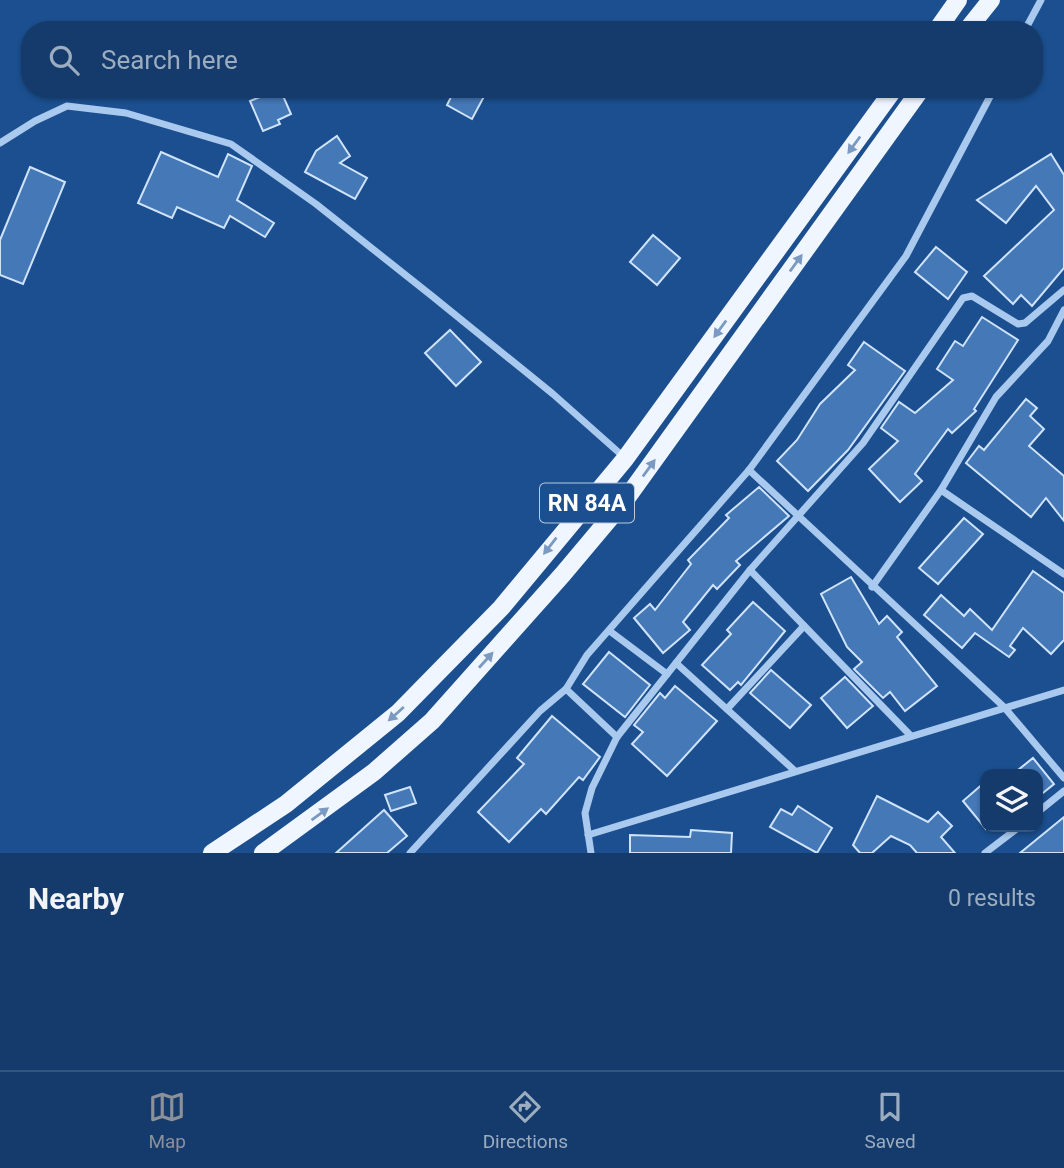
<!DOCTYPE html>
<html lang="en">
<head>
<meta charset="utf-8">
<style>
	body { margin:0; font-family:Roboto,sans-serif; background:#214673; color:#f1f3f6 }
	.controls { position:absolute; right:21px; bottom:21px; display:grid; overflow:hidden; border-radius:14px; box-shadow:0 2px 5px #0004 }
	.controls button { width:63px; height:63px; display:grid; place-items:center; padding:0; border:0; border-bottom:2px solid #33557e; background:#143b6b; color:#f1f3f6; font:35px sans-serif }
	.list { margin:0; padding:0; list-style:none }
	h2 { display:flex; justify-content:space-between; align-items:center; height:91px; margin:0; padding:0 28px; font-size:30px }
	h2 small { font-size:23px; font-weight:400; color:#9dadc1 }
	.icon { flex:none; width:38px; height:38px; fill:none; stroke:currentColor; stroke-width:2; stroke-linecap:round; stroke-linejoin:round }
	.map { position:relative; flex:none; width:1064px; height:853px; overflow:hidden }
	.search { position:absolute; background:#143b6b; box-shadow:0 2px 5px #0004; left:21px; right:21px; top:21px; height:77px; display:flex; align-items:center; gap:18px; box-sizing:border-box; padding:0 24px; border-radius:28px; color:#9dadc1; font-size:26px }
	.sheet { height:217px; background:#143b6b }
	nav { display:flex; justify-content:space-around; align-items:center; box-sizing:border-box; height:98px; border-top:2px solid #33557e; background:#143b6b; font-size:19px; color:#9dadc1 }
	nav a { display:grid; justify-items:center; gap:4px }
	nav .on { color:#8c9099 }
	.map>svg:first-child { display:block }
</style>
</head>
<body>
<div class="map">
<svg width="1064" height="853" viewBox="0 0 1064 853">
	<rect width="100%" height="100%" fill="#1b4f8f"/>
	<!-- building -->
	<g fill="#4478b7" stroke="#cfe3fa" stroke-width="2">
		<path d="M 280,89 L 291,114 L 278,120 L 280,124 L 263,131 L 250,101 Z"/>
		<path d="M 455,89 L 488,89 L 472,119 L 447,105 Z"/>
		<path d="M 337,136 L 350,156 L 340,163 L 367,178 L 355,199 L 305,172 L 316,151 Z"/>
		<path d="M 161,152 L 218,177 L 228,154 L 252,166 L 237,200 L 274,223 L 265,237 L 230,216 L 224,228 L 177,207 L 172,218 L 138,203 Z"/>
		<path d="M 1051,154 L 1064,175 L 1064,268 L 1032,306 L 1021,295 L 1013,304 L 984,276 L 1054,210 L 1036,186 L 1006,223 L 977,200 Z"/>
		<path d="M 30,167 L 65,182 L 23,284 L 0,275 L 0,240 Z"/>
		<path d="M 653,235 L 680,258 L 657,285 L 630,262 Z"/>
		<path d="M 936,247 L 967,272 L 948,299 L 915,272 Z"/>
		<path d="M 982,317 L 1018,340 L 974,409 L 976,411 L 952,433 L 948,429 L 915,474 L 922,481 L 900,502 L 869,469 L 898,441 L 881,428 L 899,402 L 915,413 L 953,380 L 937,369 L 955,341 L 963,346 Z"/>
		<path d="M 450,330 L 481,362 L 456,386 L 425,353 Z"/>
		<path d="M 864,342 L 905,371 L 848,450 L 808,491 L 777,461 L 797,440 L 820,404 L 855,370 L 848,365 Z"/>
		<path d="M 1026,399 L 1037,408 L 1030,416 L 1044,429 L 1029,446 L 1064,476 L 1064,521 L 1046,498 L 1031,517 L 966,463 L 979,446 L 984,450 Z"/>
		<path d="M 759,487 L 789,516 L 736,561 L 740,565 L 717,589 L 713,585 L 683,622 L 690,630 L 663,653 L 634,618 L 650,604 L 655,610 L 691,564 L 688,560 L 729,518 L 726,515 Z"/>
		<path d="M 964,518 L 983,534 L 938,584 L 919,568 Z"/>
		<path d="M 1033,571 L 1064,593 L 1064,640 L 1051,654 L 1023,628 L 1010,646 L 1015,650 L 1009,657 L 975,633 L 962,648 L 924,615 L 941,595 L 964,616 L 970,609 L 992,630 Z"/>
		<path d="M 851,577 L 879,624 L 887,616 L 902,632 L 897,637 L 937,686 L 905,711 L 890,692 L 883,698 L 854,669 L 862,662 L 847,647 L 821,594 Z"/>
		<path d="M 753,602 L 785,631 L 741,685 L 738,682 L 730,690 L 702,665 L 731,634 L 727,630 Z"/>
		<path d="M 609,652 L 650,685 L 625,717 L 583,684 Z"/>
		<path d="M 771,670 L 811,705 L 790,728 L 750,693 Z"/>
		<path d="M 845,677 L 873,706 L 847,728 L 821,698 Z"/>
		<path d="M 675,686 L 717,721 L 667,776 L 632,744 L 643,732 L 634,725 L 660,693 L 665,698 Z"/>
		<path d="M 552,716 L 600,757 L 583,780 L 579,777 L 546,814 L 541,809 L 509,842 L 478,812 L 524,764 L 517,758 Z"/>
		<path d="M 1033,758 L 1054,784 L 1038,797 L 1038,774 L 1013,774 Z"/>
		<path d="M 985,782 L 985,828 L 963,801 Z"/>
		<path d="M 410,787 L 416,803 L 391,811 L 385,795 Z"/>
		<path d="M 877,796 L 928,822 L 938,812 L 952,826 L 941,837 L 955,853 L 917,853 L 910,845 L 891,836 L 872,853 L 860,853 L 853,845 Z"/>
		<path d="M 798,806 L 832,828 L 817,853 L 770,827 L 781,809 L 792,815 Z"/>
		<path d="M 384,810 L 407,836 L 387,853 L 336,853 Z"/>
		<path d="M 1064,817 L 1064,853 L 1020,853 Z"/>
		<path d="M 691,830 L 732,833 L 731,853 L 630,853 L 630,835 L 690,837 Z"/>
	</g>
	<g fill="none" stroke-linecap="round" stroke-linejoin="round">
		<!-- street -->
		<g stroke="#a9c9ee" stroke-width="7">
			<path d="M 1025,30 L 1041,0"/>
			<path d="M 0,143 L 35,121 L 67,106 L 126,113 L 231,144 L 316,204 L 432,296 L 553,394 L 625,458"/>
			<path d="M 749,470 L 1004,707 L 1064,778"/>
			<path d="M 941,490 L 1064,574"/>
			<path d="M 750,570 L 911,736"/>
			<path d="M 872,587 L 941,490 L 996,397 L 1048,341 L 1064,310"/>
			<path d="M 611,632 L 667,674"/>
			<path d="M 676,663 L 795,771"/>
			<path d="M 566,689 L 617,737"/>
			<path d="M 727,709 L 804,626"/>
			<path d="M 1038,812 L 1064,791"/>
			<path d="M 588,835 L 1064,690"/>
			<path d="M 410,853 L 540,711 L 566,689 L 587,655 L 749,470 L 906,256 L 994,89"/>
			<path d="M 591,853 L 585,813 L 592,788 L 617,737 L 750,570 L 863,443 L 963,298 L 972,296 L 1018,324 L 1025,323 L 1064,290"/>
			<path d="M 985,853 L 1019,827"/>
		</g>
		<!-- primary -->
		<g stroke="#f0f6ff" stroke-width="18">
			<path d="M 937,30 L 958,0"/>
			<path d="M 967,30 L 991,0"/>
			<path d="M 212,853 L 286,804 L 398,713 L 501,608 L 625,459 L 894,89"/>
			<path d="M 263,853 L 374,772 L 432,721 L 563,574 L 626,499 L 921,89"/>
		</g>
	</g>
	<!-- one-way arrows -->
	<defs><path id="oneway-solid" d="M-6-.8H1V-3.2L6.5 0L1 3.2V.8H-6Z" transform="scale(1.75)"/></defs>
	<g fill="#7b9ac1">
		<use href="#oneway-solid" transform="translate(854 145) rotate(126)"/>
		<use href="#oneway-solid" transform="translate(796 263) rotate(-54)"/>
		<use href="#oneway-solid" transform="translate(720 329) rotate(126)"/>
		<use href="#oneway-solid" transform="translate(649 468) rotate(-54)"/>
		<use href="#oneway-solid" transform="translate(550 546) rotate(128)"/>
		<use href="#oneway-solid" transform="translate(486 660) rotate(-48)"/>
		<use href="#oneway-solid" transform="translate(396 714) rotate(138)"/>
		<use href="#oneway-solid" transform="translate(320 814) rotate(-36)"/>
	</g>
	<g text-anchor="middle" stroke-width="5" stroke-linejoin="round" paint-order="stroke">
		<!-- shield labels -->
		<rect fill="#1b4f8f" stroke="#bbcadd" stroke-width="2" x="540" y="483.5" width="94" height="39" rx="5"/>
		<g font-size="23" font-weight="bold" fill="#fff">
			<text x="587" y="511">RN 84A</text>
		</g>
	</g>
</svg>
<div class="controls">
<button><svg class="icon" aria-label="layers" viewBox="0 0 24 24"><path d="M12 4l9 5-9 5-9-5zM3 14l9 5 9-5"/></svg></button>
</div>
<div class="search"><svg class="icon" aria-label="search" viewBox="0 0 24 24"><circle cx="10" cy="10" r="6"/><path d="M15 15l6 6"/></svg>Search here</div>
</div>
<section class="sheet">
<h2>Nearby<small>0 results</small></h2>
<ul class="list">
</ul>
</section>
<nav>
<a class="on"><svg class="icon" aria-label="map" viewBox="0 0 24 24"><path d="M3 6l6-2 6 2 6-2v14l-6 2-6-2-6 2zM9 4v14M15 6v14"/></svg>Map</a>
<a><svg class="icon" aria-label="directions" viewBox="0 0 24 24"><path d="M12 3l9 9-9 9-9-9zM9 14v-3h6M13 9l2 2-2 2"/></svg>Directions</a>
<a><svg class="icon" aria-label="saved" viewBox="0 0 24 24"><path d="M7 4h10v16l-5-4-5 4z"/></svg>Saved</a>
</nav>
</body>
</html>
